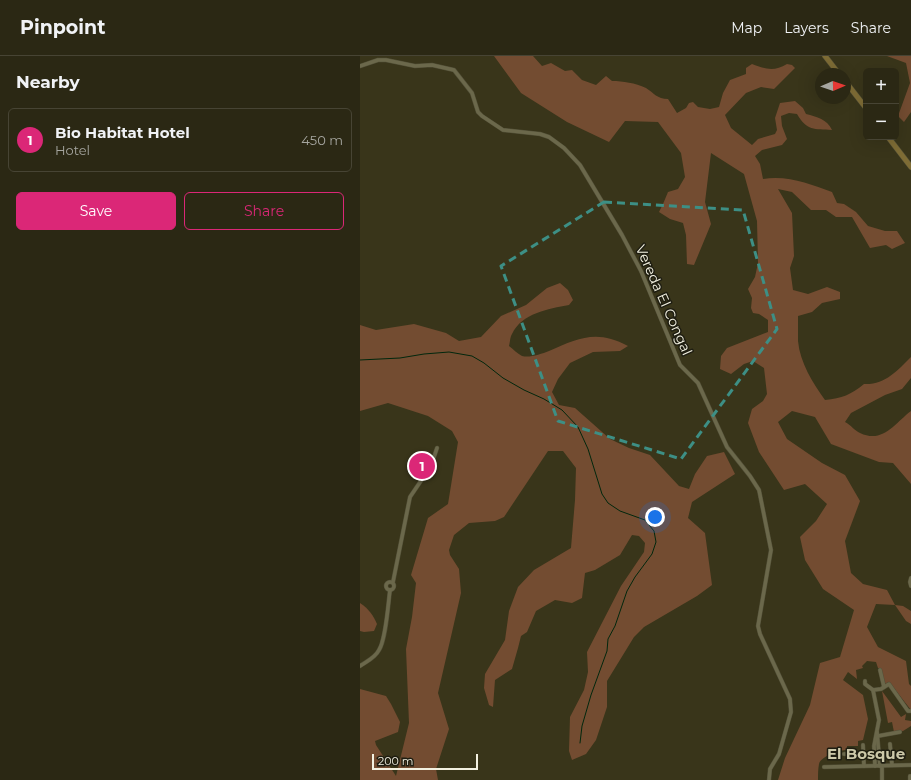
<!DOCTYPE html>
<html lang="en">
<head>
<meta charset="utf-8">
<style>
	body { margin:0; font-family:Montserrat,sans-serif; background:#373422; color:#f1f3f6 }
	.controls { position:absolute; right:12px; top:12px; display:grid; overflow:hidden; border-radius:6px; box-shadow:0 4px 16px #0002 }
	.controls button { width:36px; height:36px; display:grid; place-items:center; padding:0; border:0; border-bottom:1px solid #474434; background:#2b2814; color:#f1f3f6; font:20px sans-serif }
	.compass { position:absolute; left:455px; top:12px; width:36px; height:36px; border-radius:50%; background:#2b2814; box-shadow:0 4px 16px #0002; rotate:88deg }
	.scale { position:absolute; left:12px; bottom:10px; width:106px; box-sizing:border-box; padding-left:4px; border:2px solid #f3f1e1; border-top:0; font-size:11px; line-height:14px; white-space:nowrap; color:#f3f1e1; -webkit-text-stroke:3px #1e1d11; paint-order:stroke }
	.you { position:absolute; left:295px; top:461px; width:14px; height:14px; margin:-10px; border:3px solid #fff; border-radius:50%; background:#1a73e8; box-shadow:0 0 0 6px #1a73e833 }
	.badge { display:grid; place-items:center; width:26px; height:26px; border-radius:50%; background:#db2777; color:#fff; font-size:13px; font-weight:700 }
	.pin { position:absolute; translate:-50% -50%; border:2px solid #fff; box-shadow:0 1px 4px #0006 }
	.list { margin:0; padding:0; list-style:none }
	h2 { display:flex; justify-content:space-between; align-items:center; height:52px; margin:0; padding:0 16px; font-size:17px }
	h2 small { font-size:13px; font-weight:400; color:#a6a6a0 }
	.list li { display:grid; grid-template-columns:26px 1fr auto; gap:12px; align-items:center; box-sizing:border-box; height:64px; margin:0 8px 8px; padding:0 8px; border:1px solid #474434; border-radius:6px }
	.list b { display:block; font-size:15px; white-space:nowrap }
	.list p { margin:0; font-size:13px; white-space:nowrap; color:#a6a6a0 }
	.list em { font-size:13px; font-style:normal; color:#a6a6a0 }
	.actions { display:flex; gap:8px; padding:12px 16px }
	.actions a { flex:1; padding:9px 0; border:1px solid #db2777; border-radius:6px; text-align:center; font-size:14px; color:#db2777 }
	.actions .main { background:#db2777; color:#fff }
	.map { position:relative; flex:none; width:551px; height:724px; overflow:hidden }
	header { display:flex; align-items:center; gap:24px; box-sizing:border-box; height:56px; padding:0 20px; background:#2b2814; border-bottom:1px solid #474434 }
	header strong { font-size:19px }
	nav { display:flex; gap:22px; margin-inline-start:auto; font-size:14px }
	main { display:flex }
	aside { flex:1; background:#2b2814 }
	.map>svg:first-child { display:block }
</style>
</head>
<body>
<header>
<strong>Pinpoint</strong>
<nav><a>Map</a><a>Layers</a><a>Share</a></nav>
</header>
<main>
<aside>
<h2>Nearby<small></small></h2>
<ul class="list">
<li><span class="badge">1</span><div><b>Bio Habitat Hotel</b><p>Hotel</p></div><em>450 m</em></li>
</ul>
<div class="actions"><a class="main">Save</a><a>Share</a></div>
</aside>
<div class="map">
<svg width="551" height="724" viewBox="0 0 551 724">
	<rect width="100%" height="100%" fill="#39351a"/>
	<!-- green -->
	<g fill="#734c31">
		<path d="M 134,0 L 173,0 L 182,10 L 191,7 L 205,15 L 212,14 L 222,24 L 236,29 L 246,20 L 252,25 C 263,25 275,27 286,32 C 294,37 297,43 308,43 L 317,57 L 326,52 L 329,47 L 333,46 L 338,51 L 350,53 L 359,51 L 363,37 L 370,24 L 386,18 L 386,12 L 392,8 C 405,13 414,16 427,8 L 432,9 L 435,12 L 414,33 L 401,31 L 386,37 L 365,59 L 371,72 L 392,89 L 398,83 L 415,78 L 417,74 L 415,62 L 420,47 L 435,45 L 443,52 L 446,58 C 457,61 467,63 472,74 C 454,73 447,75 437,58 L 429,57 L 421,60 L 422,70 L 427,83 L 422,89 L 402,94 L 395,100 L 400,108 L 403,123 C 428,119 450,128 472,136 L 477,147 L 484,148 L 496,156 L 508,170 L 525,175 L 537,175 L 545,187 L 532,193 L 526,189 L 510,192 L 492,161 L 476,161 L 466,154 L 451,154 L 432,136 L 418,133 L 432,157 L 434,200 L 430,212 L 433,234 L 448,238 L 467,231 L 480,236 L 480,243 L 462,247 L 452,256 L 438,260 C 438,269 438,277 438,285 C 440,307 453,327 465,344 C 482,342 491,339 504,328 C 525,329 537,315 551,301 L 551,322 L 542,333 L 525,339 L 491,357 L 485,366 C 491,369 495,375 500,377 C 523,388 535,367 551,355 L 551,428 L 533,407 L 519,406 L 471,388 L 455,361 L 432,355 L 418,366 L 427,383 L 462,407 L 485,419 L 500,445 L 485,485 L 491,517 L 503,528 L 527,534 L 535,549 L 543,550 L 551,555 L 551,568 L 546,565 L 535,549 L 516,548 L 507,571 L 518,591 L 546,605 L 549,628 L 551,630 L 551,654 L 529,626 L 525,628 L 520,612 L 518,612 L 516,606 L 507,605 L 502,610 L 503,612 L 496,614 L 497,623 L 488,616 L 483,624 L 503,639 L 508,663 L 503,684 L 498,685 L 498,690 L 487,690 L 487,694 C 480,694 461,700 459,708 C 458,713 458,719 458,724 L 418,724 L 425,702 L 450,649 L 460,607 L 480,601 L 494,554 L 463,533 L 445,504 L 440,481 L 456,465 L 467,448 L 445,428 L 424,434 L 399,396 L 388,367 L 392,353 L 403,345 L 407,338 L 404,312 L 393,305 L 384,308 L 371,318 L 360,313 L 361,300 L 367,292 L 408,276 L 408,264 L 399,258 L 393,257 L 391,252 L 392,242 L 388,233 L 395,221 L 398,207 L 397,165 L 384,118 L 351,97 L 345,146 L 351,168 L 334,209 L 327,208 L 326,179 L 323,167 L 310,163 L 299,156 L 303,148 L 308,136 L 318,133 L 325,121 L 321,97 L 298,66 L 265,65 L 249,86 L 207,66 L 161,37 Z"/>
		<path d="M 527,0 L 551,0 L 551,56 L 544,66 L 538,60 L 550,27 L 546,7 Z"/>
		<path d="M 200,227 L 208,234 L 213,244 L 209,249 C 188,253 162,257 152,278 C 150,281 150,287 149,290 C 153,293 158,298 162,300 C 170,302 181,298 189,295 C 218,282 237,273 268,290 L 260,295 L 233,296 L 210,307 L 198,323 L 192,336 L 199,349 L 215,352 L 250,383 L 269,392 L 290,399 L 319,430 L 329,433 L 335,418 L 347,400 L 364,396 L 375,418 L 332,446 L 328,462 L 345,477 L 352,529 L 337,540 L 284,571 L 274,581 L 247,625 L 247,651 L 236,684 L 226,698 L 212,704 L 209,695 L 210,661 L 224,634 L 228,616 L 227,596 L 261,530 L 284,496 L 285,487 L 279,480 L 272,479 L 260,499 L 235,514 L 225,517 L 222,542 L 212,547 L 195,544 L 176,555 L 167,576 L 161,580 L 158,592 L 152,613 L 135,624 L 133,651 L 129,649 L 124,632 L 125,618 L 145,584 L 149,555 L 158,531 L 174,514 L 211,492 L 215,444 L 216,412 L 203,395 L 188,395 L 144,461 L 135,465 L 109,467 L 94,479 L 89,494 L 90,499 L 99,513 L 101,537 L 78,637 L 89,673 L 76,713 L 78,724 L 0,724 L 0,633 L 26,640 L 31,648 L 40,666 L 38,676 L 15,685 L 16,689 L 36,720 L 49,667 L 46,593 L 52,561 L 56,527 L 51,519 L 68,462 L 88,448 L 98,386 L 92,375 L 68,360 L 28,347 L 0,355 L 0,269 L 16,274 L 54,268 L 86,277 L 99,285 L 121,281 L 141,260 L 166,249 L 187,232 Z"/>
		<path d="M 0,547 C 9,553 13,559 17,568 L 14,575 L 4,576 L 0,575 Z"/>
		<path d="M 522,635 L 541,661 L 546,658 L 545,664 L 551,665 L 551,670 L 543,675 L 534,676 L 532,666 L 528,667 Z"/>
	</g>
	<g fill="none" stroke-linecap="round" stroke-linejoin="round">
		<!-- stream -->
		<path stroke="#01270d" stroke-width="1" d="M 0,304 L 40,302 L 64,298 L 89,296 L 112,300 L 124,307 L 143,322 L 164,334 L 184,343 L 202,354 L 218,371 L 228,393 L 242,438 L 248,447 L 260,455 L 285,464 L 294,475 L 296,486 L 292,498 L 275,521 L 267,535 L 255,570 L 248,583 L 247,595 L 231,639 L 222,670 L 220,687"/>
		<!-- minor casing -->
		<g stroke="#535038" stroke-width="4.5">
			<g id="minor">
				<path d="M 0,10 L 18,4 L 26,4 L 55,10 L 72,9 L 94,14 L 112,37 L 118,56 L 122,60 L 143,74 L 180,78 L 189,81 L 204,92 L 220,109 L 262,179 L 281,215 L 320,309 L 338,327 L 367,391 L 390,420 L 399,434 L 411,494 L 398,570 L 400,578 L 430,643 L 431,656 L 419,698 L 410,713 L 409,724"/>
				<path d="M 551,522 L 550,526 L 551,530"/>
				<circle cx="30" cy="530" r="4"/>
				<path d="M 33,526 L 50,441 L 71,410 L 77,392"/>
				<path d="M 0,610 C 7,605 15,602 19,594 C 26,583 28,549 30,534"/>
				<path d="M 520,614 L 524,631"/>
				<path d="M 505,625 L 505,628 L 513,634 L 521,633 L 529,628 L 548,655 L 551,655"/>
				<path d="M 513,634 L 519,664 L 514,690 L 515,710"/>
				<path d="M 517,676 L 520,710"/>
				<path d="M 518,680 L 540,676"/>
				<path d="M 530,688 L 532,709"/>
				<path d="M 503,689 L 504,710"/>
				<path d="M 484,698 L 503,698"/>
				<path d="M 522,710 L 522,724"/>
				<path d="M 464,711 L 551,709"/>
				<path d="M 550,720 L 550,724"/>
			</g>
		</g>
		<!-- secondary casing -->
		<g stroke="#535038" stroke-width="6">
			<g id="secondary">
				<path d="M 465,0 L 479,18"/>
				<path d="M 485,25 L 506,52"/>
				<path d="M 528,81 L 551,111"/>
			</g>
		</g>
		<!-- minor -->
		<use href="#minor" stroke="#6b684b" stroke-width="3.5"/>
		<!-- secondary -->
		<use href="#secondary" stroke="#7e6c35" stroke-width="5"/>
	</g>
	<!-- marked area -->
	<path fill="none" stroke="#3d8f85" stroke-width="3" stroke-dasharray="8 5" stroke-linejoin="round" d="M 244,146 L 383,154 L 417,273 L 321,403 L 198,365 L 141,210 Z"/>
	<g text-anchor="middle" stroke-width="3" stroke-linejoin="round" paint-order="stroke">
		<!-- street labels -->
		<g font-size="14" fill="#f3f1e1" stroke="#1e1d11">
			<text transform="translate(304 244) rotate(66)" y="5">Vereda El Congal</text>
		</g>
		<!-- neighbourhood labels -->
		<g font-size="15" font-weight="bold" fill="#ccc8a9" stroke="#1e1d11">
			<text x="506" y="703">El Bosque</text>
		</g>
	</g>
</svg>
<div class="controls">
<button>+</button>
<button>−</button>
</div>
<svg class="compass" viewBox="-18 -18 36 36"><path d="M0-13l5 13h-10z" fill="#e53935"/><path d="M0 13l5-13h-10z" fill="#a6a6a0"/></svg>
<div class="scale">200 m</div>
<div class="you"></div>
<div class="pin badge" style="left:62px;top:410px">1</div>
</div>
</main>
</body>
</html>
